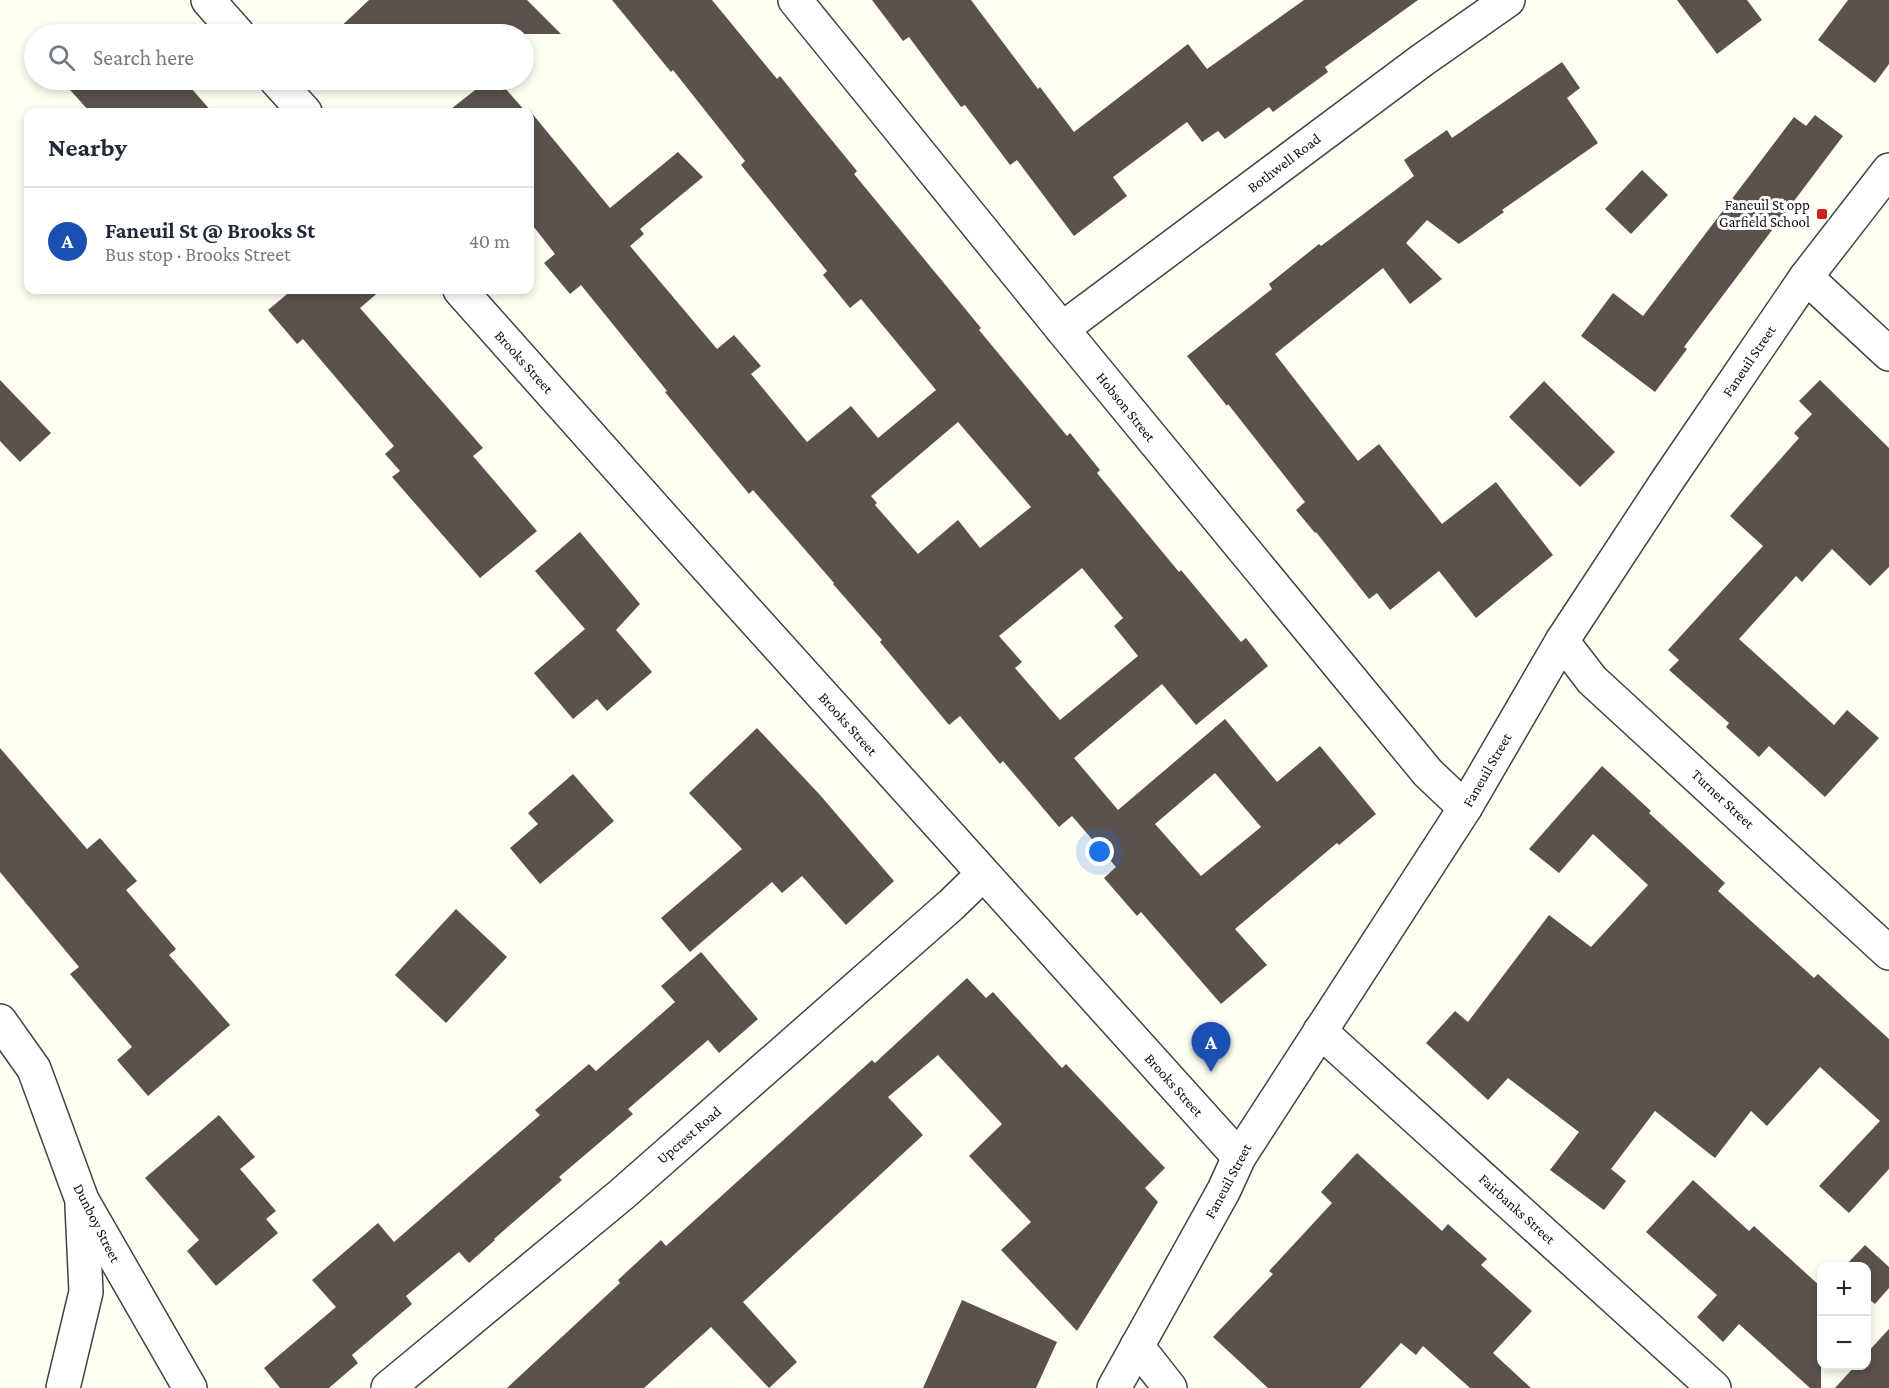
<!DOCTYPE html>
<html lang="en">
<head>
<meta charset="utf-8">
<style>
	body { margin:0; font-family:"Crimson Pro",serif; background:#f2f2f3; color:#1f2937 }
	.controls { position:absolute; right:18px; bottom:18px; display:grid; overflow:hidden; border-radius:12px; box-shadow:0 3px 9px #0003 }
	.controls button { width:54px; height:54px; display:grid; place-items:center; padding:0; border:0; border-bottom:2px solid #e0e1e3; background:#fff; color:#1f2937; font:30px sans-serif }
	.you { position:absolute; left:1100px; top:852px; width:21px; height:21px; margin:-15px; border:4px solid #fff; border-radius:50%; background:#1a73e8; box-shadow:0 0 0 9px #1a73e833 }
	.badge { display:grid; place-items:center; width:39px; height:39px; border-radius:50%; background:#cf2319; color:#fff; font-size:20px; font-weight:700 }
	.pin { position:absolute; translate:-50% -50px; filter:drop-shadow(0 2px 3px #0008) }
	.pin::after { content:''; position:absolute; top:32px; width:21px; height:18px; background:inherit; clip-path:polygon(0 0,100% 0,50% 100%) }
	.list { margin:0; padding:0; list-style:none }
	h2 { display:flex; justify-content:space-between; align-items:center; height:78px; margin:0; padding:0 24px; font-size:26px }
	h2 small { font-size:20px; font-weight:400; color:#747a83 }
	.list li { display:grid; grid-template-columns:39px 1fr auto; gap:18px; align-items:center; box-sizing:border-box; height:108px; padding:0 24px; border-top:2px solid #e0e1e3 }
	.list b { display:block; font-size:22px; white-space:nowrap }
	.list p { margin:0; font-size:20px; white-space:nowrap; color:#747a83 }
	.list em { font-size:20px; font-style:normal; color:#747a83 }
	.icon { flex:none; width:33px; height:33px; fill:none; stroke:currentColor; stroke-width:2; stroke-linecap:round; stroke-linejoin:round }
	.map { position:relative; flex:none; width:1889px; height:1388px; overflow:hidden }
	.search { position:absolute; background:#fff; box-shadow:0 3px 9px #0003; left:24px; top:24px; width:510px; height:66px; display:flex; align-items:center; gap:15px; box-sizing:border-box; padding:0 21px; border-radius:33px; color:#747a83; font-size:22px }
	.panel { position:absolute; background:#fff; box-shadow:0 3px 9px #0003; left:24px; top:108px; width:510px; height:186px; border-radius:12px }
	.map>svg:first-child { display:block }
</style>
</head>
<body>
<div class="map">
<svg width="1889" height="1388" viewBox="0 0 1889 1388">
	<rect width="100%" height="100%" fill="#fffef3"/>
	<!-- building -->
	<g fill="#5a524b" fill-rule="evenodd">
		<path d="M 369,0 L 527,0 L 561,34 L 333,34 Z"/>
		<path d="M 612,0 L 712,0 L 777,79 L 780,76 L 808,111 L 857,171 L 854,174 L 981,328 L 979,330 L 1067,436 L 1070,433 L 1100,470 L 1097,473 L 1179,572 L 1181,570 L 1241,642 L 1246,638 L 1268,666 L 1196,725 L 1162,684 L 1074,758 L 1118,810 L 1225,719 L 1277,782 L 1320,746 L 1376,814 L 1339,845 L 1337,843 L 1235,929 L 1267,965 L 1221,1004 L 1141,912 L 1137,916 L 1104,878 L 1116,867 L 1072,816 L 1059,827 L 1003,761 L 1000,764 L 960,716 L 949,725 L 880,642 L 882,640 L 833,584 L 834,583 L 753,490 L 749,494 L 665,392 L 667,391 L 581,285 L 570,294 L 544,263 L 555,254 L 530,222 L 530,111 L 610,208 L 678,152 L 703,177 L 640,229 L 644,234 L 630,246 L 717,349 L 734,335 L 761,366 L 751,374 L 807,442 L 851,406 L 878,438 L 936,390 L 861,299 L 850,308 L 823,275 L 827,271 L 741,165 L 745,161 L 673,70 L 671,72 ZM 958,422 L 1031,507 L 980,548 L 958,520 L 918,554 L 875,505 L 877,503 L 871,496 ZM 1082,568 L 1123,618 L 1114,626 L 1138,656 L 1060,720 L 1015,668 L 1022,662 L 999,636 ZM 1215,773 L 1261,827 L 1201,876 L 1155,824 Z"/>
		<path d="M 872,0 L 971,0 L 1038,89 L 1040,87 L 1074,132 L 1188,44 L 1207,69 L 1304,0 L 1418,0 L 1325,67 L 1328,72 L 1273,112 L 1269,107 L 1225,139 L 1218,131 L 1202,142 L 1187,122 L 1113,177 L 1127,196 L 1074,236 L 1017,160 L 1010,165 L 965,105 L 961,107 L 909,37 L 903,41 Z"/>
		<path d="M 1677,0 L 1747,0 L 1762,20 L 1717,54 Z"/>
		<path d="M 1848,0 L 1889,0 L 1889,64 L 1875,83 L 1818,40 Z"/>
		<path d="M 1562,62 L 1580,88 L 1567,98 L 1598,143 L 1502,210 L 1504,212 L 1459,244 L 1427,220 L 1406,243 L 1442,279 L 1410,304 L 1383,268 L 1275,354 L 1358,461 L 1379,444 L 1442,524 L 1496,482 L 1553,555 L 1476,618 L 1439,571 L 1390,610 L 1377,593 L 1369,599 L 1316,532 L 1315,533 L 1296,510 L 1305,502 L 1228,404 L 1227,406 L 1187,356 L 1272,289 L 1269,284 L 1319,244 L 1321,246 L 1414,176 L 1404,160 L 1447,130 L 1452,138 Z"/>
		<path d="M 61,80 L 184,80 L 212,112 L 90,112 Z"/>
		<path d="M 488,80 L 498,80 L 526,112 L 447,112 Z"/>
		<path d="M 1815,115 L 1843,136 L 1684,347 L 1687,349 L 1655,392 L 1581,336 L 1613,293 L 1643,316 L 1794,117 L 1806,126 Z"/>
		<path d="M 1642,170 L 1668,195 L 1631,234 L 1605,209 Z"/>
		<path d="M 292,290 L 381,290 L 360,308 L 483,448 L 473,456 L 537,531 L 480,578 L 392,477 L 400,471 L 385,454 L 394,446 L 303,339 L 297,344 L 268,310 Z"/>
		<path d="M 0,380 L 51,433 L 20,462 L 0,441 Z"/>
		<path d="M 1820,380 L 1889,448 L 1889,567 L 1870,586 L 1832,549 L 1802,582 L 1796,576 L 1739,639 L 1834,725 L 1847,710 L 1879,738 L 1825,797 L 1769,746 L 1759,757 L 1726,727 L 1729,723 L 1669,670 L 1679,660 L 1668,650 L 1763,546 L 1730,516 L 1799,438 L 1794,433 L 1812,414 L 1799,401 Z"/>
		<path d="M 1544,381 L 1615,452 L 1580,487 L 1509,417 Z"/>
		<path d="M 580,532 L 640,604 L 616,630 L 652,672 L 607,711 L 597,699 L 573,719 L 534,673 L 585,629 L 535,571 Z"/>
		<path d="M 757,728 L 820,795 L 894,881 L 846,925 L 802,876 L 782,893 L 772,882 L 690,952 L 661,918 L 742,849 L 689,793 Z"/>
		<path d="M 0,748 L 87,849 L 100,838 L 137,881 L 126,890 L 176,949 L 169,955 L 230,1025 L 148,1096 L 117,1060 L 132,1047 L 70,974 L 79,967 L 0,872 Z"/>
		<path d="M 1602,766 L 1651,811 L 1649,813 L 1725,883 L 1718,891 L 1814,978 L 1818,974 L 1889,1039 L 1889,1169 L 1849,1213 L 1819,1186 L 1880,1121 L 1820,1067 L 1767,1126 L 1751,1111 L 1715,1158 L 1655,1111 L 1611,1169 L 1626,1181 L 1604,1210 L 1550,1170 L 1579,1132 L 1508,1078 L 1488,1100 L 1426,1043 L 1455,1011 L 1468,1022 L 1549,915 L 1591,947 L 1648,885 L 1593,834 L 1559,873 L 1529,849 Z"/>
		<path d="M 573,774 L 614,821 L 540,884 L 510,848 L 538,824 L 528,813 Z"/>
		<path d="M 456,909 L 507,957 L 446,1023 L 395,975 Z"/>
		<path d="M 701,952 L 758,1019 L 719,1053 L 708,1040 L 628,1109 L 633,1114 L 559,1177 L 562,1180 L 494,1239 L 495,1240 L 469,1263 L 459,1252 L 406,1296 L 412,1304 L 352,1355 L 358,1363 L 329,1388 L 280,1388 L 264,1368 L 336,1307 L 312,1280 L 378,1223 L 394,1242 L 540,1115 L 535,1110 L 589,1064 L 596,1071 L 675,1002 L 661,986 Z"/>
		<path d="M 967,978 L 986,998 L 993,992 L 1062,1068 L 1066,1064 L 1165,1168 L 1145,1188 L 1158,1202 L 1077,1331 L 1001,1250 L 1031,1222 L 969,1156 L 1002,1124 L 938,1055 L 888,1097 L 923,1135 L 743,1302 L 797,1362 L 769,1388 L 711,1327 L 644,1388 L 507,1388 L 620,1283 L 618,1280 L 661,1240 L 666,1246 L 872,1060 L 875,1063 Z"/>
		<path d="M 219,1115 L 255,1157 L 240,1169 L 276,1211 L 266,1219 L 278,1233 L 216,1286 L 187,1251 L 199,1240 L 145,1178 Z"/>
		<path d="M 1357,1153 L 1442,1231 L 1448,1224 L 1487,1259 L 1481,1265 L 1532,1311 L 1493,1353 L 1531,1388 L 1470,1388 L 1423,1346 L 1416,1355 L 1401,1343 L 1360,1388 L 1268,1388 L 1213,1337 L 1273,1274 L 1269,1271 L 1332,1203 L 1321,1192 Z"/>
		<path d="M 1693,1180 L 1749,1231 L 1754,1226 L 1821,1287 L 1821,1388 L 1810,1388 L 1739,1324 L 1723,1342 L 1697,1317 L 1717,1295 L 1646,1232 Z"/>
		<path d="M 1865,1245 L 1889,1267 L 1889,1288 L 1875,1304 L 1866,1297 L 1866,1266 L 1845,1266 Z"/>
		<path d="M 962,1300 L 1057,1342 L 1036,1388 L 923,1388 Z"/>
		<path d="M 1889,1329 L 1889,1388 L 1835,1388 L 1856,1365 L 1866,1365 L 1866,1354 Z"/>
	</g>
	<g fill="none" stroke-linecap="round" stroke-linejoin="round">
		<!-- minor casing -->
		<g stroke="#434343" stroke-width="36">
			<g id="minor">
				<path d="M 795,0 L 1062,329 L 1428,773 L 1465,808"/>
				<path d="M 1062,329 L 1421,61 L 1508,0"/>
				<path d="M 1562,641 L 1592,680 L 1889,953"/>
				<path d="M 0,1021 L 34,1069 L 82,1200 L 190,1388"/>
				<path d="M 1320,1031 L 1714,1388"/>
				<path d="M 63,1388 L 86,1292 L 82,1206"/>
				<path d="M 388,1388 L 621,1195 L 951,905 L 983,874"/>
			</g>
		</g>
		<!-- tertiary casing -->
		<g stroke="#434343" stroke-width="36">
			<g id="tertiary">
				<path d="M 208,0 L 238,34"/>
				<path d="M 276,80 L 305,112"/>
				<path d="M 1806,277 L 1889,354"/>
				<path d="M 460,290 L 697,556 L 1239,1157"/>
				<path d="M 1137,1346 L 1170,1388"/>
				<path d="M 1114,1388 L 1224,1190 L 1239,1157 L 1465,808 L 1562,641 L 1667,481 L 1806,277 L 1889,170"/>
			</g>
		</g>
		<!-- minor -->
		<use href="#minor" stroke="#fff" stroke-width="33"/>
		<!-- tertiary -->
		<use href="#tertiary" stroke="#fff" stroke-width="33"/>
	</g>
	<!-- markers -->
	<rect fill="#cf2319" stroke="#fff" stroke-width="2" x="1816" y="208" width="12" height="12" rx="3"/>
	<g text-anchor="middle" stroke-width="6" stroke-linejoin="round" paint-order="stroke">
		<!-- street labels -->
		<g font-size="15" fill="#101010" stroke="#fff">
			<text transform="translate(1284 163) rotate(-37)" y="5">Bothwell Road</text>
			<text transform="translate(1749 361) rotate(-56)" y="5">Faneuil Street</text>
			<text transform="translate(524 362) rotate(48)" y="5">Brooks Street</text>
			<text transform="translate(1126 407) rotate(51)" y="5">Hobson Street</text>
			<text transform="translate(848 724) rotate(48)" y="5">Brooks Street</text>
			<text transform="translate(1487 770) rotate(-60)" y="5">Faneuil Street</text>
			<text transform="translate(1723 799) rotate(43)" y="5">Turner Street</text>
			<text transform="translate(1174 1085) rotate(48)" y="5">Brooks Street</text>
			<text transform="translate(689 1135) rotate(-41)" y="5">Upcrest Road</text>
			<text transform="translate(1228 1181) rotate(-62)" y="5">Faneuil Street</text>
			<text transform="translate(1517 1209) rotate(42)" y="5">Fairbanks Street</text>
			<text transform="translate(97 1223) rotate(63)" y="5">Dunboy Street</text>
		</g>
		<!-- poi labels -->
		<g font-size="15" fill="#101010" stroke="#fff" text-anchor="end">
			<text x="1810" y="210">Faneuil St opp<tspan x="1810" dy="17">Garfield School</tspan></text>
		</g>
	</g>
</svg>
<div class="controls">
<button>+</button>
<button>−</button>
</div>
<div class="you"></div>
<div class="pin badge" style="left:1211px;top:1072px;background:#1a4fb4">A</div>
<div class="search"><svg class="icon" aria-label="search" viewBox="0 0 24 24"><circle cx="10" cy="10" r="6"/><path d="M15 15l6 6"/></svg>Search here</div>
<section class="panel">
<h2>Nearby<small></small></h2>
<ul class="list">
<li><span class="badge" style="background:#1a4fb4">A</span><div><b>Faneuil St @ Brooks St</b><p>Bus stop · Brooks Street</p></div><em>40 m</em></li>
</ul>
</section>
</div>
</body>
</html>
